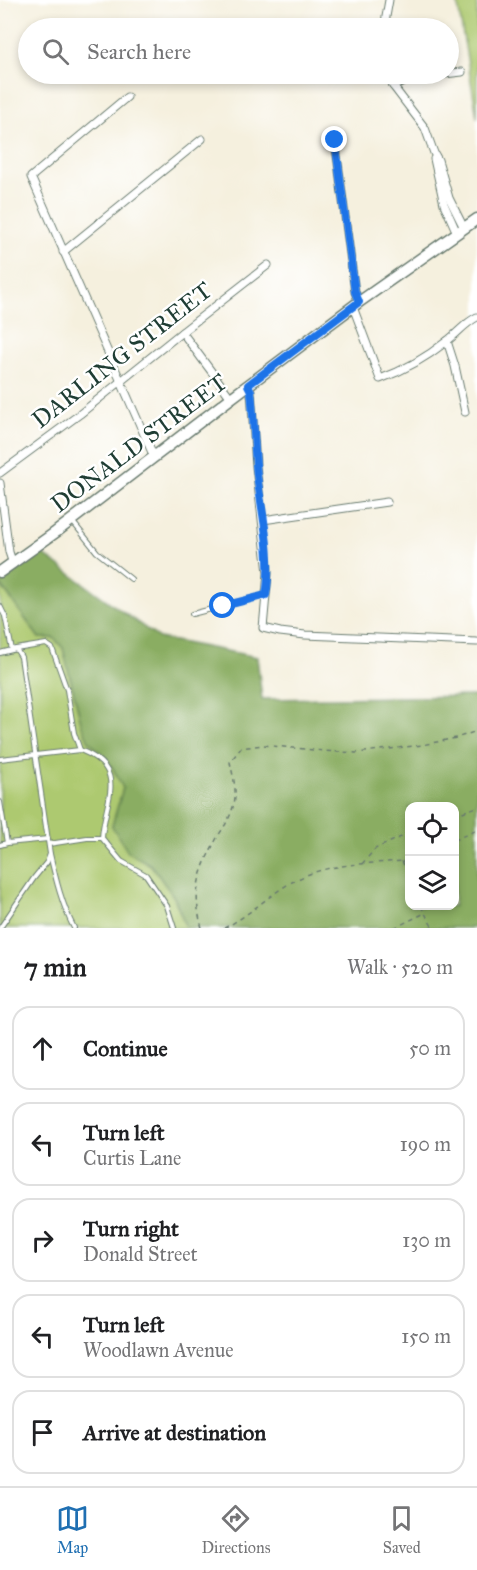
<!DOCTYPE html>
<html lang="en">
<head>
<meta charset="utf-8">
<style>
	body { margin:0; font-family:"IM FELL Great Primer",serif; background:#f6f6f6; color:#202124 }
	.controls { position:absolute; right:18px; bottom:18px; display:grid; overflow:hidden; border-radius:12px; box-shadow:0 3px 9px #0003 }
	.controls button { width:54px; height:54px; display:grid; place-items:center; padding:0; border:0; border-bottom:2px solid #e0e0e0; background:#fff; color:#202124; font:30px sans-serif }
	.stop { position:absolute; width:18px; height:18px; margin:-14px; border:4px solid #1a73e8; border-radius:50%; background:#fff }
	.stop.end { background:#1a73e8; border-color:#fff; box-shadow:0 2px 6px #0008 }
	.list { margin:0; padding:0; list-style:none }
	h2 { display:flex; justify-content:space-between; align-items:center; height:78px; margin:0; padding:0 24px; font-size:26px }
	h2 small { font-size:20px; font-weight:400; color:#757577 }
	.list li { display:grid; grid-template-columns:39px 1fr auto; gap:18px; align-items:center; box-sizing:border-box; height:84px; margin:0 12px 12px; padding:0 12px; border:2px solid #e0e0e0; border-radius:18px }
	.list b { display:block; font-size:22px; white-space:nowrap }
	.list p { margin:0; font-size:20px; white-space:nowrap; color:#757577 }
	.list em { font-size:20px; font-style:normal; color:#757577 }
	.icon { flex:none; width:33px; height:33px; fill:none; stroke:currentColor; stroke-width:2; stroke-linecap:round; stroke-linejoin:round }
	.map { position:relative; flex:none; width:477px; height:928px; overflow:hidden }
	.search { position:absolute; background:#fff; box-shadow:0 3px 9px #0003; left:18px; right:18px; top:18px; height:66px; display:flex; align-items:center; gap:15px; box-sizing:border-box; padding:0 21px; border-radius:33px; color:#757577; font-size:22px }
	.sheet { height:558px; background:#fff }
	nav { display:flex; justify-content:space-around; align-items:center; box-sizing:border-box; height:84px; border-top:2px solid #e0e0e0; background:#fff; font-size:16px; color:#757577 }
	nav a { display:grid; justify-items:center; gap:3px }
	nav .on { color:#1f6fb2 }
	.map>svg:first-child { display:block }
</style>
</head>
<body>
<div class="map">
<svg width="477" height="928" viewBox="0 0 477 928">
	<rect width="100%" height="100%" fill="#fff"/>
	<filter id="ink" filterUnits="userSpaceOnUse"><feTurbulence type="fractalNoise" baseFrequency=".0167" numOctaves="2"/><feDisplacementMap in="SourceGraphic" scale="12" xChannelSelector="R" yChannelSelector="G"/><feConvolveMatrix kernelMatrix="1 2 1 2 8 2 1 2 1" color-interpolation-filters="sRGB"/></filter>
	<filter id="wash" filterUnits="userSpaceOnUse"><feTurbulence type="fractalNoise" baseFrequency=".008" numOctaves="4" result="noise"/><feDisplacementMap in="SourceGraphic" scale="24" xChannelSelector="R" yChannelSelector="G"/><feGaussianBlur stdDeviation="1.35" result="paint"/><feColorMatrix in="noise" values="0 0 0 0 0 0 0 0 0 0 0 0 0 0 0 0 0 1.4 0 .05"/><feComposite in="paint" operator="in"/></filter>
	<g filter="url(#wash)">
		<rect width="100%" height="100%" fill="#f5f0de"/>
		<!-- green -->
		<g fill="#adc970" stroke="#668352" stroke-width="1.5">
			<path d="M 457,0 L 477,0 L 477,118 L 477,116 Z"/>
			<path d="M 0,584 L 39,638 L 54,638 L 63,648 L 82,726 L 112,767 L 123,788 L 112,826 L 128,852 L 151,865 L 174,897 L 186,928 L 0,928 Z"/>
		</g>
		<!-- forest -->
		<path fill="#8aad62" stroke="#54754b" stroke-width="1.5" fill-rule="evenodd" d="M 40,552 L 159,638 L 257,657 L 262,699 L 477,696 L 477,928 L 186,928 L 174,897 L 151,865 L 128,852 L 112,826 L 123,788 L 112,767 L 102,754 L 89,741 L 82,726 L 63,648 L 54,638 L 39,638 L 0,584 ZM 410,807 L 454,807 L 454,906 L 410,906 Z"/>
	</g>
	<g filter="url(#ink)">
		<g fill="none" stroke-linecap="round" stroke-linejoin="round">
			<!-- lane casing -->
			<g stroke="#6a7c70" stroke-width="6">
				<g id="lane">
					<path d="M 72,521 L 97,552 L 131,579"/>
					<path d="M 0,606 L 5,616 L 12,650"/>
					<path d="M 192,614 L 266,595"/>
					<path d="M 16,649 L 46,644 L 52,648 L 67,690 L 74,733 L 80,750"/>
					<path d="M 0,653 L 16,649 L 21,657 L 50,854 L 47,862 L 34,878 L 0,928"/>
					<path d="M 0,759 L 80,750 C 130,770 104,800 102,838 L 87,838 L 49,844"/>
					<path d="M 0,802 L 7,843 L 0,845"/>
					<path d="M 102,838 L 121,861 L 146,875 L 167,906 L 174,928"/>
					<path d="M 7,843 L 48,839"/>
					<path d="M 50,854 C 56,880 62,905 74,928"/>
				</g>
			</g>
			<!-- street casing -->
			<g stroke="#6a7c70" stroke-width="9">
				<g id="street">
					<path d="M 384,28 L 389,0"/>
					<path d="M 389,74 L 393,86 L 425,128 L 434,153 L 438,160 L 449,198 L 464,228"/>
					<path d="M 393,86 L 418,77 L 462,72"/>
					<path d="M 127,97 L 31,177 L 154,457"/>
					<path d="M 335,140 L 355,292 L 359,302"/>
					<path d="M 434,159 L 444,204 L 457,233"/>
					<path d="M 63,252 L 202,139"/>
					<path d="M 353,307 L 380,379 C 405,370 427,357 447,341 C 458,333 465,323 477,317"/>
					<path d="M 182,332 L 231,398"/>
					<path d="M 447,341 L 455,366 L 465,412"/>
					<path d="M 248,385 L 251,391 L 256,466 L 268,573 L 263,628 L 280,632 L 305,635 L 477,642"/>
					<path d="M 0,473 L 80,414 L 182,332 L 268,265"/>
					<path d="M 0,483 L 9,552 L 13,564"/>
					<path d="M 263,520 L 387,502"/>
				</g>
			</g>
			<!-- secondary casing -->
			<g stroke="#6a7c70" stroke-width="13">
				<path id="secondary" d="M 0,572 L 56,532 L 231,398 L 359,302 L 477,219"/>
			</g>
			<!-- path -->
			<g stroke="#6a7c70" stroke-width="1.5" stroke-dasharray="4.5 4.5" stroke-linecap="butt">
				<path d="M 454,815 L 477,807"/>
				<path d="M 454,840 L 477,830"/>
				<path d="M 402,861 L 410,879"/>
				<path d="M 362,864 L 375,849 L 410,833"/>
				<path d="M 421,906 L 433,928"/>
				<path d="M 202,928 C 191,889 200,870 218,836 C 224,827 230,818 233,807 C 238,793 233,776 230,762 L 241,748 L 263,745 L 324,751 L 356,753 L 422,745 L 456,738 L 477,731"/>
				<path d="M 224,928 C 251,915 271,892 298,879 C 329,863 367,864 402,861 L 410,858"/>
				<path d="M 394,928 L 425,913"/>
			</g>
			<!-- lane -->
			<use href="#lane" stroke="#fff" stroke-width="4"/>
			<!-- street -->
			<use href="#street" stroke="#fff" stroke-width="7"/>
			<!-- secondary -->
			<use href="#secondary" stroke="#fff" stroke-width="10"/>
		</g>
	</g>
	<g fill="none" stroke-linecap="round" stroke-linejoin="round" filter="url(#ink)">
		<!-- route -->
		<path stroke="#1a73e8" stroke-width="8" d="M 223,606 L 266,595 C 273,557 262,513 257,475 C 254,447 254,419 251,391 L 248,385 L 359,302 L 355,292 L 335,140"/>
	</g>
	<g text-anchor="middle" stroke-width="5" stroke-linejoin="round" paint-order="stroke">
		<!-- street labels -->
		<g font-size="24" fill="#1f3d34" stroke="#fff">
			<text transform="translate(122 355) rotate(-38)" y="8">DARLING STREET</text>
			<text transform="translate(139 443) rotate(-37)" y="8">DONALD STREET</text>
		</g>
	</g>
</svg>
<div class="controls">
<button><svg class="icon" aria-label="locate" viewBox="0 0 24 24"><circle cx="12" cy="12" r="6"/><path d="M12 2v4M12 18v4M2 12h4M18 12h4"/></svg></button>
<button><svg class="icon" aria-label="layers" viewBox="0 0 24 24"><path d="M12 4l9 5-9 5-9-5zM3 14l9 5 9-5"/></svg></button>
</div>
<div class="stop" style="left:223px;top:606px"></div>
<div class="stop end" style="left:335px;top:140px"></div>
<div class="search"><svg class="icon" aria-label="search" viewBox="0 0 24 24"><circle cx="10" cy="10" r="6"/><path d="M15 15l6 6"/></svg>Search here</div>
</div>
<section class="sheet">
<h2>7 min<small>Walk · 520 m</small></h2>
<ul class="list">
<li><svg class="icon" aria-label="ahead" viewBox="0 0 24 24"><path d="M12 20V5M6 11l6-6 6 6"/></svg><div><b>Continue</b></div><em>50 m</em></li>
<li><svg class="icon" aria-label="left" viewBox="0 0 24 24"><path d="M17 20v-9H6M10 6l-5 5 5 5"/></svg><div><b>Turn left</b><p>Curtis Lane</p></div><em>190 m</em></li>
<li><svg class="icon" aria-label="right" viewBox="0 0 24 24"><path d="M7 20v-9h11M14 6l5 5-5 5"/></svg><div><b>Turn right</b><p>Donald Street</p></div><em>130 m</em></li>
<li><svg class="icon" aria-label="left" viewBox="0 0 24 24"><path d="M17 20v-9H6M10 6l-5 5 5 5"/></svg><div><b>Turn left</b><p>Woodlawn Avenue</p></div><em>150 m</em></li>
<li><svg class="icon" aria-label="arrive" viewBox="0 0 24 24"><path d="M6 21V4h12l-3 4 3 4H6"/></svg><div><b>Arrive at destination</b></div></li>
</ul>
</section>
<nav>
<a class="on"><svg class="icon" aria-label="map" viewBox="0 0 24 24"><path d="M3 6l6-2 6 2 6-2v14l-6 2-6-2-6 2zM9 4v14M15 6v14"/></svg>Map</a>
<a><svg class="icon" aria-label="directions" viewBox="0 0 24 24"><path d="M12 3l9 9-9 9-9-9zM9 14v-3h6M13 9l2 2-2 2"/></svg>Directions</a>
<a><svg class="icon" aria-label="saved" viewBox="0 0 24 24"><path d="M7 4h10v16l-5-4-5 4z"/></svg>Saved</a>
</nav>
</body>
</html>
